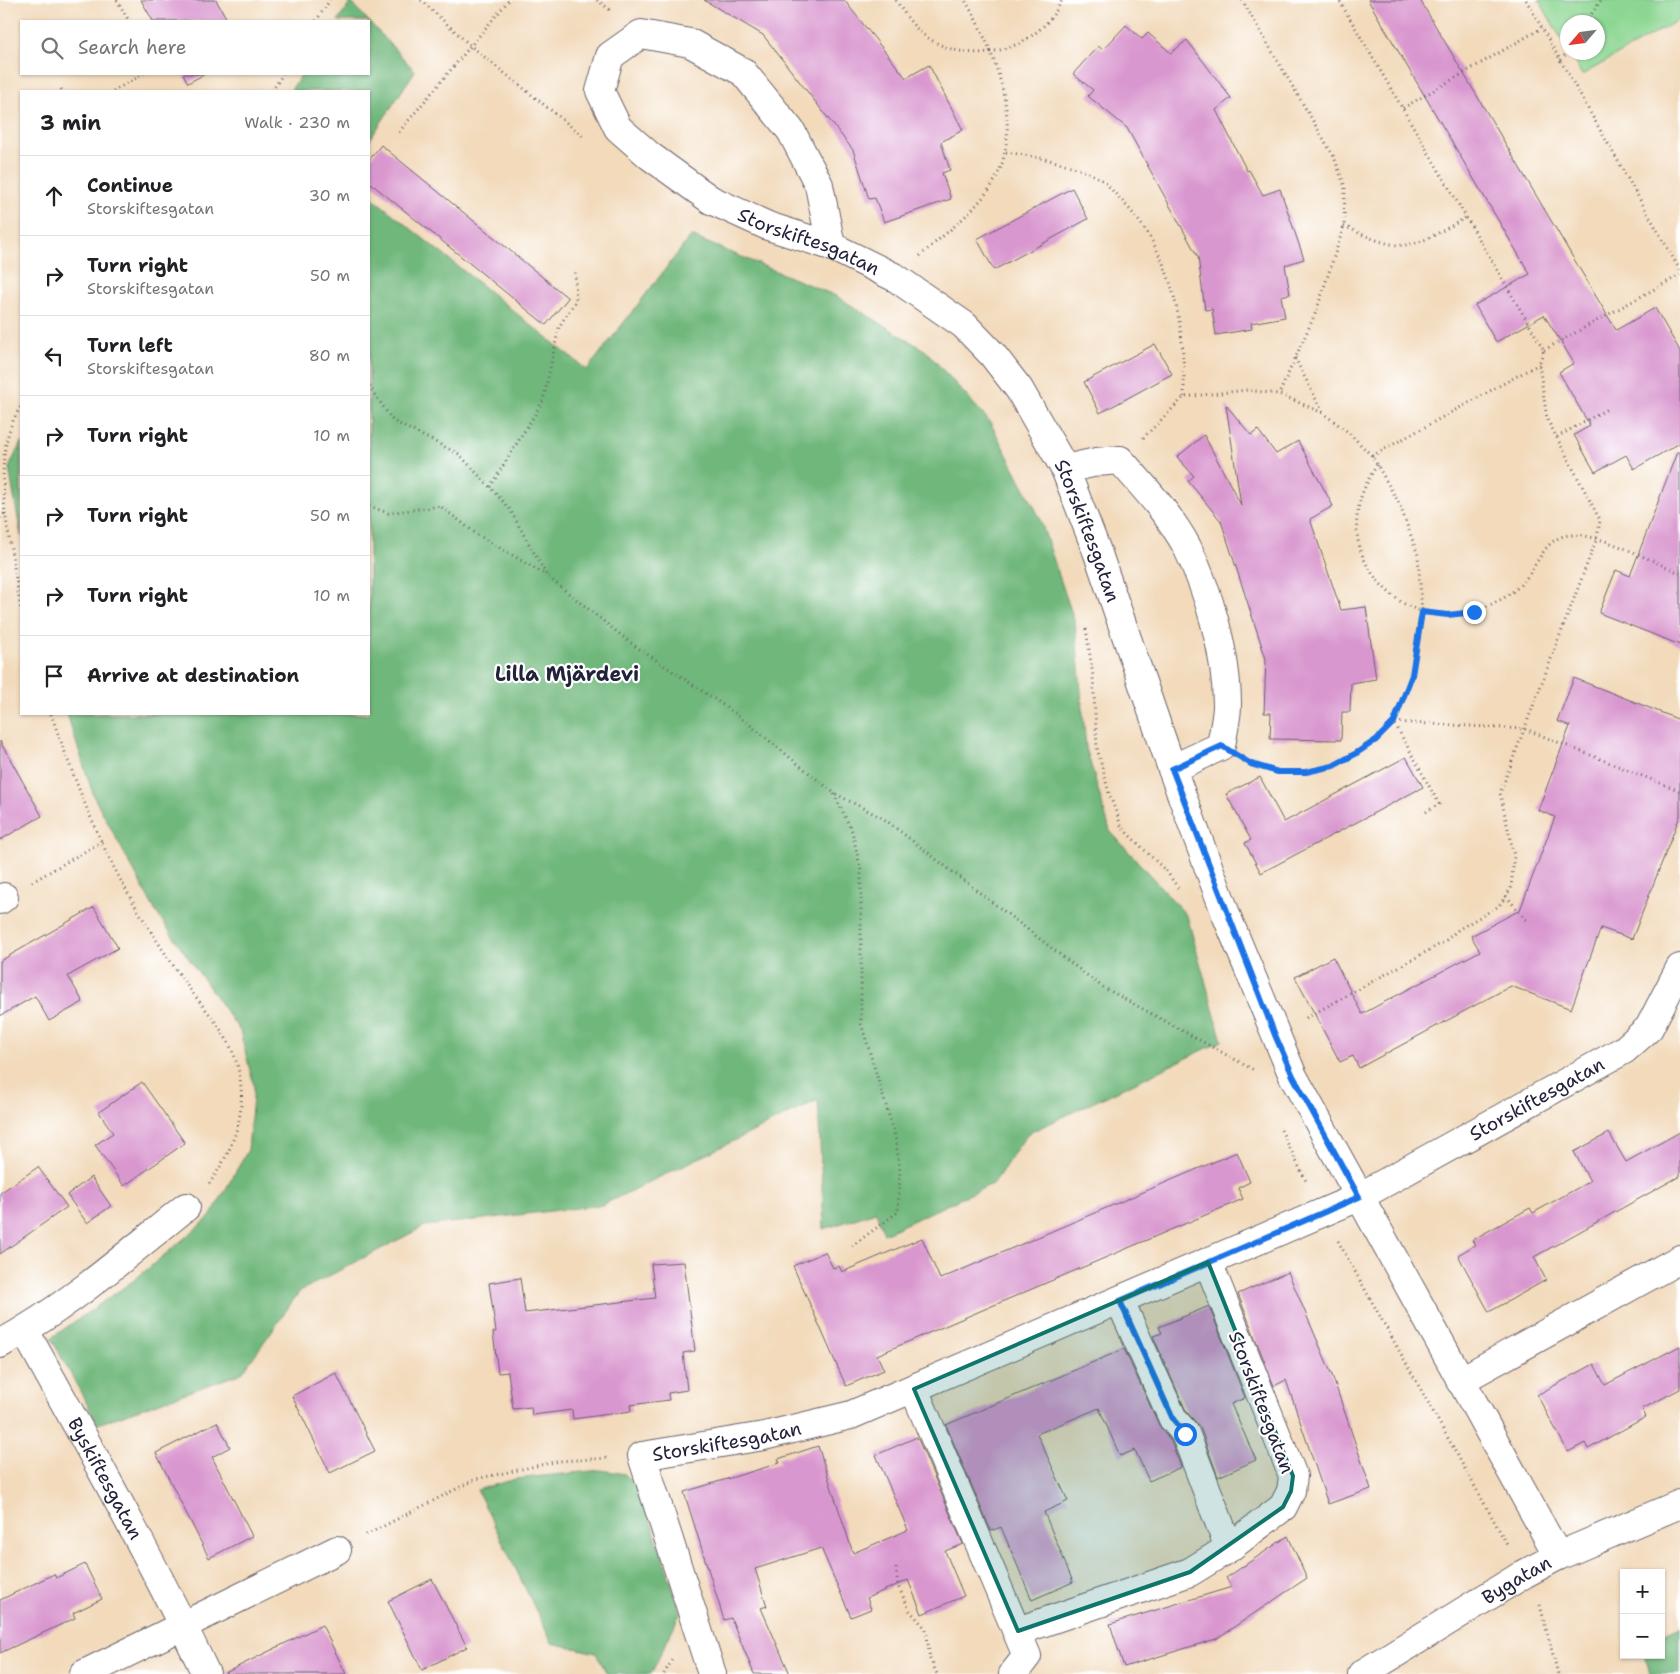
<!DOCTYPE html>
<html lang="en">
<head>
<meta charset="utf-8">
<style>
	body { margin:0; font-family:"Shantell Sans",sans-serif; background:#f2f2f2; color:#202124 }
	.controls { position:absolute; right:15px; bottom:15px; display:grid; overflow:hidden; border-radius:0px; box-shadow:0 1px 4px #0004 }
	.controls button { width:45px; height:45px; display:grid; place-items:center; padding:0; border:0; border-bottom:1px solid #e0e0e0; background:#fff; color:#202124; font:25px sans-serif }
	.compass { position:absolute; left:1560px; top:15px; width:45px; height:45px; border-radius:50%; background:#fff; box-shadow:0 1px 4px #0004; rotate:242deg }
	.stop { position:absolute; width:15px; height:15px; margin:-11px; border:4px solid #1a73e8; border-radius:50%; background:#fff }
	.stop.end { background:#1a73e8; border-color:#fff; box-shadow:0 1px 5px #0008 }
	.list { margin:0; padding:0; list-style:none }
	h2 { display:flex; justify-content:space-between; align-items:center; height:65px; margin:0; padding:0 20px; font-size:21px }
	h2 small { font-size:16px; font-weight:400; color:#757577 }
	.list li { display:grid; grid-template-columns:32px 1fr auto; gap:15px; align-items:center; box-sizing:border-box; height:80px; padding:0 20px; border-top:1px solid #e0e0e0 }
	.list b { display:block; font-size:19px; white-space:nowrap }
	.list p { margin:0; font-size:16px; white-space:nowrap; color:#757577 }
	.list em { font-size:16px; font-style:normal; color:#757577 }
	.icon { flex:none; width:28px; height:28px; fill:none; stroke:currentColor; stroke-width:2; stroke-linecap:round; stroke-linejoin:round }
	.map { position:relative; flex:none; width:1680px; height:1674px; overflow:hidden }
	.search { position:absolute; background:#fff; box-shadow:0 1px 4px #0004; left:20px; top:20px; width:350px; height:55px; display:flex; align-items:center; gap:12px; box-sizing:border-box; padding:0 18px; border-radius:0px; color:#757577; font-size:19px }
	.panel { position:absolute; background:#fff; box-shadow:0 1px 4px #0004; left:20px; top:90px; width:350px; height:625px; border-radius:0px }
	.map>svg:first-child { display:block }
</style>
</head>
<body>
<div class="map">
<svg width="1680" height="1674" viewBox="0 0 1680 1674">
	<rect width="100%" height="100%" fill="#fff"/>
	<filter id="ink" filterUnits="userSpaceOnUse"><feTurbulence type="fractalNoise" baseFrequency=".02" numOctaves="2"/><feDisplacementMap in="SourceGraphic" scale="10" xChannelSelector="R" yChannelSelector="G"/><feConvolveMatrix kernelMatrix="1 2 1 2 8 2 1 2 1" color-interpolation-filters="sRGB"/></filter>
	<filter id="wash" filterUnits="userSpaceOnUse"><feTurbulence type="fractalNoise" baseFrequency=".0096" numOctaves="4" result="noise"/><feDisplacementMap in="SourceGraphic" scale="20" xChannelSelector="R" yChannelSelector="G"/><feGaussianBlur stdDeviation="1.12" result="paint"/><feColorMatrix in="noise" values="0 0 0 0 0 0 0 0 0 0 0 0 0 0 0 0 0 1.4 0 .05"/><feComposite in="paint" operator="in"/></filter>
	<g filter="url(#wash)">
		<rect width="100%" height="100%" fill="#f2dabb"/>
		<!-- green -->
		<path fill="#8bd692" stroke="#567c66" d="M 1539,0 L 1680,0 L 1680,19 L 1582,75 L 1569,53 L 1598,52 L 1598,22 L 1568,22 L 1567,49 Z"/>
		<!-- forest -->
		<g fill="#70b77c" stroke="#496c5c">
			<path d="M 351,2 L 415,71 L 369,141 L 369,91 L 290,91 L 302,74 L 369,74 L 369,21 L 338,21 Z"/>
			<path d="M 369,195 L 587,370 L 691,236 L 836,296 L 926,351 L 990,422 L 1039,516 L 1075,623 L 1086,748 L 1110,831 L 1187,916 L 1222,1041 L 1027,1134 L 994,1183 L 884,1234 L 876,1212 L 824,1229 L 818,1100 L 602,1205 L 425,1226 L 300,1291 L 242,1373 L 98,1424 L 51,1338 L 133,1281 L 210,1217 L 248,1150 L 254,1086 L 240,1031 L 156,912 L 94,797 L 67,714 L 369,714 Z"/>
			<path d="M 21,442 L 21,536 L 9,468 Z"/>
			<path d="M 601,1470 L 625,1474 L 641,1492 L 681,1612 L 651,1674 L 607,1674 L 596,1653 L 552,1643 L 477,1490 L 515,1479 Z"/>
			<path d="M 1680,1627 L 1680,1674 L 1650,1674 L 1645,1655 L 1661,1655 L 1661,1636 Z"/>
		</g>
		<g id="blocks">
			<!-- building -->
			<g fill="#d997cf">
				<path d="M 141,0 L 216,0 L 228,21 L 153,21 Z"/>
				<path d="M 704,0 L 844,0 L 906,78 L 929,65 L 963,130 L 941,142 L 950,170 L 942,173 L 951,199 L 884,222 L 875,198 L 869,199 L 853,150 L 763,35 Z"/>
				<path d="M 1368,0 L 1420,0 L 1616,330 L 1655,308 L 1680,351 L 1680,443 L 1634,469 L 1626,455 L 1595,472 L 1574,435 L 1590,426 L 1559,372 L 1574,363 L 1544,315 L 1496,342 L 1475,305 L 1530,274 Z"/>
				<path d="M 1126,25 L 1142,39 L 1148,33 L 1171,53 L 1187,40 L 1231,98 L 1216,110 L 1247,171 L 1249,170 L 1263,195 L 1280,189 L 1304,259 L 1285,265 L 1290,294 L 1281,296 L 1285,317 L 1251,323 L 1252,329 L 1216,335 L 1212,309 L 1205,310 L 1198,257 L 1171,208 L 1127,128 L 1088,96 L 1093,90 L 1073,74 L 1098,46 L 1103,50 Z"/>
				<path d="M 183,74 L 205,74 L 188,83 Z"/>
				<path d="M 381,145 L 568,298 L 546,325 L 369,182 L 369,160 Z"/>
				<path d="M 1072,188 L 1088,219 L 994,270 L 977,239 Z"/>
				<path d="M 1155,344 L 1172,374 L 1100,413 L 1084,382 Z"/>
				<path d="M 1226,405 L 1251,435 L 1258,430 L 1276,454 L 1298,441 L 1333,506 L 1310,519 L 1341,610 L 1366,607 L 1376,679 L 1351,683 L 1350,712 L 1342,712 L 1341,740 L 1270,739 L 1271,713 L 1264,713 L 1266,659 L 1221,521 L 1188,481 L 1194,476 L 1177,457 L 1204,435 L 1241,505 Z"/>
				<path d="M 1677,452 L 1680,452 L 1680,645 L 1599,613 L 1616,570 L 1630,576 Z"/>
				<path d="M 1574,678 L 1680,720 L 1680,816 L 1632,939 L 1601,928 L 1571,1009 L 1511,986 L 1359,1068 L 1353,1056 L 1340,1062 L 1295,977 L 1333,957 L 1362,1014 L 1480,951 L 1471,936 L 1520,910 L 1555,817 L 1538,810 L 1570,726 L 1557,721 Z"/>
				<path d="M 0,741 L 42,816 L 0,840 Z"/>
				<path d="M 1406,757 L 1423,787 L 1261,873 L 1245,843 L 1251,840 L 1226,794 L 1260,777 L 1284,822 Z"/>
				<path d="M 94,907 L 118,948 L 68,976 L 83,1002 L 49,1021 L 35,996 L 0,1016 L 0,961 Z"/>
				<path d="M 142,1082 L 185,1143 L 124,1186 L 95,1145 L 113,1133 L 99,1112 Z"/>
				<path d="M 1680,1132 L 1680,1176 L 1534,1257 L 1546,1280 L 1489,1312 L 1458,1255 L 1475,1245 L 1472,1240 L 1530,1208 L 1533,1213 L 1590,1181 L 1574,1152 L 1609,1133 L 1626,1162 Z"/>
				<path d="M 1237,1152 L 1250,1182 L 1238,1188 L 1243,1199 L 877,1355 L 884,1370 L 846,1386 L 793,1266 L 825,1252 L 833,1268 L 839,1266 L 842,1272 L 922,1238 L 940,1279 Z"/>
				<path d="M 38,1167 L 67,1207 L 0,1254 L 0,1193 Z"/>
				<path d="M 91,1177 L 111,1206 L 87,1223 L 67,1195 Z"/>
				<path d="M 684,1262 L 695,1351 L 683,1353 L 687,1390 L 668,1393 L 669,1400 L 630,1405 L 631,1411 L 573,1419 L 572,1410 L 532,1415 L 531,1407 L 513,1409 L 508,1372 L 498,1373 L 493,1332 L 496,1332 L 489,1283 L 520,1278 L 525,1313 L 655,1298 L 651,1264 Z"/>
				<path d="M 1288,1272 L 1332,1375 L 1371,1489 L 1328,1504 L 1286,1380 L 1274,1386 L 1238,1294 Z"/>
				<path d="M 1209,1306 L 1245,1398 L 1231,1404 L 1256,1460 L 1218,1477 L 1200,1427 L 1186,1411 L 1153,1336 L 1162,1333 L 1159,1327 Z"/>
				<path d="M 1680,1346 L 1680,1389 L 1642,1409 L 1646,1417 L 1588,1449 L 1585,1443 L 1568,1452 L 1537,1395 L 1594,1364 L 1605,1385 Z"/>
				<path d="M 1124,1349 L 1159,1425 L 1171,1441 L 1181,1467 L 1149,1481 L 1135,1450 L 1120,1456 L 1099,1408 L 1037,1434 L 1068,1501 L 1044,1512 L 1073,1582 L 1032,1600 L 1001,1527 L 991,1531 L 946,1425 Z"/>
				<path d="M 336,1373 L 375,1451 L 330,1473 L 292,1396 Z"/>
				<path d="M 217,1422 L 230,1447 L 212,1457 L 252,1536 L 209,1558 L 156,1453 Z"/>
				<path d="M 917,1437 L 963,1544 L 945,1551 L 964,1596 L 922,1614 L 908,1580 L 867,1598 L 871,1609 L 851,1617 L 821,1548 L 755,1569 L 767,1606 L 761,1608 L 790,1674 L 754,1674 L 731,1618 L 724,1620 L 684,1492 L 780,1463 L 778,1459 L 818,1446 L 853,1553 L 908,1530 L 876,1455 Z"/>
				<path d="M 1288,1536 L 1307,1578 L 1216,1639 L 1124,1667 L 1110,1624 L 1232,1587 L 1226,1578 Z"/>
				<path d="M 85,1564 L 102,1599 L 73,1613 L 75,1618 L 0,1653 L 0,1600 L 54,1574 L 56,1578 Z"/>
				<path d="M 432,1579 L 467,1647 L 422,1670 L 388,1601 Z"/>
				<path d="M 322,1625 L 346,1674 L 223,1674 Z"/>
			</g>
		</g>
	</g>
	<g filter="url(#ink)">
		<use href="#blocks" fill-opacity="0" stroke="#6b6268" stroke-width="1"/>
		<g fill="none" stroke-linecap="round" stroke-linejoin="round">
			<!-- minor casing -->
			<g stroke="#6b6268" stroke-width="30">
				<g id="minor">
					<path id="s1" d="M 831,246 L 819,185 L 791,131 L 743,72 L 690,43 L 641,34 L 610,56 L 600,91 L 618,128 L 650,156 L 711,200 L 768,226 L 831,246 L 896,278 L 964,325 L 992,354 L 1019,389 L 1065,469 L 1098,554 L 1172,769 L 1227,917 L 1293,1076 L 1558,1556"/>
					<path d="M 1065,469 L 1097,462 L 1120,460 C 1144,487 1170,515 1187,547 C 1209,592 1227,655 1227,705 C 1227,718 1223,732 1221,746 L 1172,769"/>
					<path d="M 0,900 L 4,897"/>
					<path d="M 1120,1301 L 1173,1419 L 1185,1433 L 1229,1548"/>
					<path id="s2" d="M 25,1331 C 87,1444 151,1557 206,1674"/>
					<path d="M 0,1344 C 68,1307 126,1255 186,1207"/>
					<path d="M 1460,1381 L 1680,1259"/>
					<path d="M 914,1389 L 1027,1656 L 1013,1674"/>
					<path d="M 1018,1631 L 1190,1572 L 1229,1548 L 1283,1507 L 1291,1491 L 1293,1476 L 1208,1262"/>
					<path d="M 84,1674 L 337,1550"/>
					<path id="s3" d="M 712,1674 L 642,1456 L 764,1436 L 851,1415 L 1359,1197 L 1624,1050 L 1649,1028 L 1680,968"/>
					<path id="s4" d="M 1362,1674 L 1524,1574 L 1558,1556 L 1680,1504"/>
				</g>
			</g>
			<!-- path -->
			<g stroke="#6b6268" stroke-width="3" stroke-dasharray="1 4" stroke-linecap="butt">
				<path d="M 117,0 L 129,21"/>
				<path d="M 421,0 L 472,47 L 583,136"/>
				<path d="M 597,0 L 613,12"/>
				<path d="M 896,0 C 904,13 912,26 925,36 C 971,69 1038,51 1062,0"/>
				<path d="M 1242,0 L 1334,157 L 1345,187 L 1344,226 L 1316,312 L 1279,394"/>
				<path d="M 1526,0 L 1680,270"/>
				<path d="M 316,21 L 330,0"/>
				<path d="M 1586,22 L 1601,0"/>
				<path d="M 1561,60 L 1568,51"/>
				<path d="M 61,89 L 62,91"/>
				<path d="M 113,91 L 144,74"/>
				<path d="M 272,91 L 283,74"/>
				<path d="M 1403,108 L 1542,28"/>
				<path d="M 399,132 L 509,0"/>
				<path d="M 1006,152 C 1037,157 1068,162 1097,177 C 1106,181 1114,193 1121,200 C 1174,254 1185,325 1184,397"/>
				<path d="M 1344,226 C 1407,256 1409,249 1467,217"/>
				<path d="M 920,256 C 945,233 978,210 995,180 C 1025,124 994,50 965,0"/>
				<path d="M 1544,350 L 1680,275"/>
				<path d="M 1295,358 L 1323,413"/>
				<path d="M 369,386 L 393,421 L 459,454 L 509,508 L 547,576 L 632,644 L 735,713 L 834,793 L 884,819 L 1101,986 L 1254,1070"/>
				<path d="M 1557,437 L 1607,409"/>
				<path d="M 1143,438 L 1184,397 L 1247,390 L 1279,394 L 1323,413 L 1348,432 L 1372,456 L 1399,503 L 1418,555 L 1422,612 L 1412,675 L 1394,722 L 1376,740 L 1333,766 L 1306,772 L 1278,772 L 1249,764"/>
				<path d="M 1372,456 L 1539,364"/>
				<path d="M 1377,465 C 1362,488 1353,512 1358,540 C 1363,566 1379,586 1400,601 C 1435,626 1496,613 1524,581 C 1539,564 1545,534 1574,535 C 1604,535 1651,561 1680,573"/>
				<path d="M 490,487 L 543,401 L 559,327 L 576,300 L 575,272"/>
				<path d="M 369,506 L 388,513 L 440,506 L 478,535 L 546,575"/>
				<path d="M 5,513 L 21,609"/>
				<path d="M 0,518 L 5,513 C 2,474 0,439 21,406"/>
				<path d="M 1086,629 L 1093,676 L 1097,748 L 1109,793 L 1122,828 L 1167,872 L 1178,888"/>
				<path d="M 51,714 C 73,775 96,838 129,895 C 145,923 163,951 182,978 C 200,1005 228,1031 237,1064 C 249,1109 235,1147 209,1184"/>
				<path d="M 834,794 L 852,831 L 861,871 L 861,1023 L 895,1136 L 900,1171 L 898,1212 L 852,1246"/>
				<path d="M 1426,812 L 1439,804 L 1394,722 L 1525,729 L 1680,791"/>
				<path d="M 32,882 L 103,841"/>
				<path d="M 1506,896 L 1527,921"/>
				<path d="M 1306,1018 L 1444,942 L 1459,929 L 1499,906 L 1511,888 L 1514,856 L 1500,793 L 1597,538 L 1600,520 L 1547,419 L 1539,364 L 1544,350 L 1339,0"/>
				<path d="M 1281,1130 L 1307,1183"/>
				<path d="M 1338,1241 L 1508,1546"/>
				<path d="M 366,1535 L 476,1479 L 559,1461 L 609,1458"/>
				<path d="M 896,1568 L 898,1586 L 910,1611 L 926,1629 L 930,1659 L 937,1674"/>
				<path d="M 1540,1605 L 1558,1674"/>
				<path d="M 664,1674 L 672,1660"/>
			</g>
			<!-- minor -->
			<use href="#minor" stroke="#fff" stroke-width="28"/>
		</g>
	</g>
	<g fill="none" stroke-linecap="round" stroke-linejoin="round" filter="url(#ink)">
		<!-- route -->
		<path stroke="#1a73e8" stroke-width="6" d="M 1185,1434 L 1173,1419 L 1120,1301 L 1359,1197 L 1293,1076 L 1275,1035 L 1172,769 L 1222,746 L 1251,764 L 1278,772 L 1306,772 L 1333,766 L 1355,754 L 1376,740 L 1394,722 L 1412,675 L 1422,612 L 1448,615 L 1474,612"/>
	</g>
	<!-- marked area -->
	<path fill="#0f766e" fill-opacity="0.2" stroke="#0f766e" stroke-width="4" stroke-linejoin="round" d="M 1208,1262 L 1293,1476 L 1291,1491 L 1283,1507 L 1190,1572 L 1018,1631 L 914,1389 Z"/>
	<g text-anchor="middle" stroke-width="4.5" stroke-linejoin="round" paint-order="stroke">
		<!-- street labels -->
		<g font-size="19" fill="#22223b" stroke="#fff">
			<text dy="7" stroke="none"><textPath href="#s1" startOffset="649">Storskiftesgatan</textPath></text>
			<text dy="7" stroke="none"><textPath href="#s1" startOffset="1069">Storskiftesgatan</textPath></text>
			<text dy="7" stroke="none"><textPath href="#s3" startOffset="1198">Storskiftesgatan</textPath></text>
			<text transform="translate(1262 1402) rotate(69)" y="7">Storskiftesgatan</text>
			<text dy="7" stroke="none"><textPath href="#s3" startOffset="315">Storskiftesgatan</textPath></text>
			<text dy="7" stroke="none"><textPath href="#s2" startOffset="168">Byskiftesgatan</textPath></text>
			<text dy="7" stroke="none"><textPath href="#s4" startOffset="181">Bygatan</textPath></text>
		</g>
		<!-- neighbourhood labels -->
		<g font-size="20" font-weight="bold" fill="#22223b" stroke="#fff">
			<text x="567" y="681">Lilla Mjärdevi</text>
		</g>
	</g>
</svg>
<div class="controls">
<button>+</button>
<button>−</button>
</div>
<svg class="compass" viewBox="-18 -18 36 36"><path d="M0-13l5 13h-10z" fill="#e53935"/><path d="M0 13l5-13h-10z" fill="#757577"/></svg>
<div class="stop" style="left:1185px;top:1434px"></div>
<div class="stop end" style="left:1474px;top:612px"></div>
<div class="search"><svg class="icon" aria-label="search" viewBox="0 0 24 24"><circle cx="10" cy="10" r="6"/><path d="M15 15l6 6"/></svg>Search here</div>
<section class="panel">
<h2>3 min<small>Walk · 230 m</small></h2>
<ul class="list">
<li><svg class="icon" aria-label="ahead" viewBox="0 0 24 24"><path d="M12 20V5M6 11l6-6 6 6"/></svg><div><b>Continue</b><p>Storskiftesgatan</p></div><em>30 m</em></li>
<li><svg class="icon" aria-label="right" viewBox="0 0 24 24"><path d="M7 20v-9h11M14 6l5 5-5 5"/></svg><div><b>Turn right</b><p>Storskiftesgatan</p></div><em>50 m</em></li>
<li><svg class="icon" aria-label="left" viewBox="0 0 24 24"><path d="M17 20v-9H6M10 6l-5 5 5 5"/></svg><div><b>Turn left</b><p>Storskiftesgatan</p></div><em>80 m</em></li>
<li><svg class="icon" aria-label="right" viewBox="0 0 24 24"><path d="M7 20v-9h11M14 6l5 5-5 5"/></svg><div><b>Turn right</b></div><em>10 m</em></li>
<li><svg class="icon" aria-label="right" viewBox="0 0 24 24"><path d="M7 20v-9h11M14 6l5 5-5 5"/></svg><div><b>Turn right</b></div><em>50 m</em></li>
<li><svg class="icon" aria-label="right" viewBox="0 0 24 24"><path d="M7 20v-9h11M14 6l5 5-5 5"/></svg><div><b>Turn right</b></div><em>10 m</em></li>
<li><svg class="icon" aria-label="arrive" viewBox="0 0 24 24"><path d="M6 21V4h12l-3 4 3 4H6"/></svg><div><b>Arrive at destination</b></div></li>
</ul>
</section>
</div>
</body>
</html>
